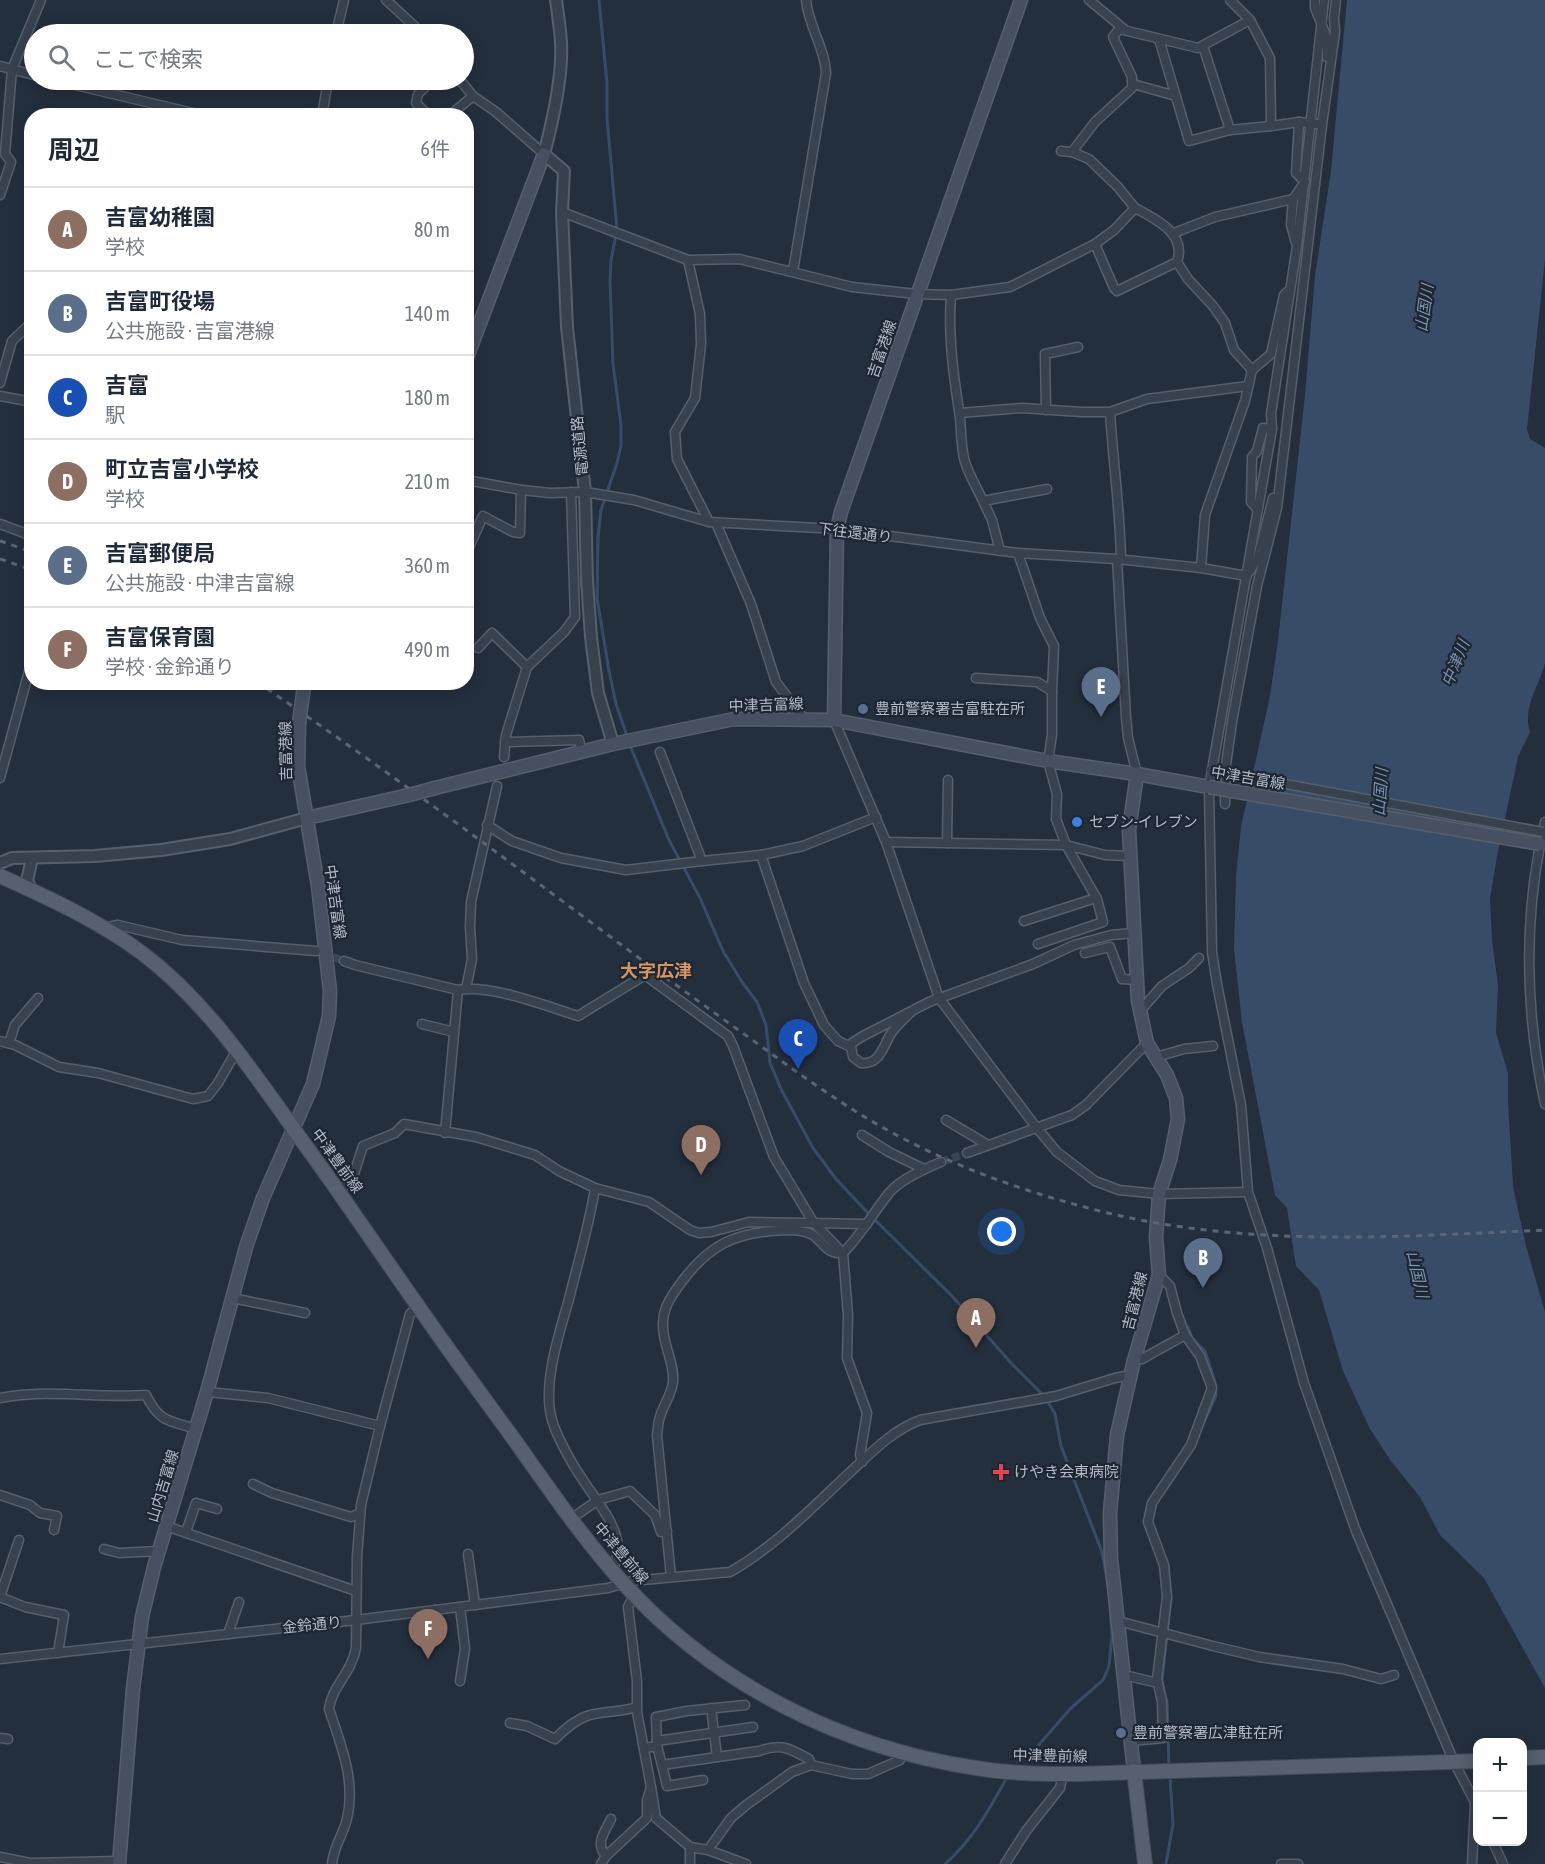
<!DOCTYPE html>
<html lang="ja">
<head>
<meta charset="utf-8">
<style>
	body { margin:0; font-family:"Asap Condensed","Noto Sans JP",sans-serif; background:#f6f6f7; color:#1f2937 }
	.controls { position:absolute; right:18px; bottom:18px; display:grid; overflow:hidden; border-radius:12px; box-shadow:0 3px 15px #0003 }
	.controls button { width:54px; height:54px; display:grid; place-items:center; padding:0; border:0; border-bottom:2px solid #e0e1e3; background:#fff; color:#1f2937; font:30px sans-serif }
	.you { position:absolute; left:1002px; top:1232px; width:21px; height:21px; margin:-15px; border:4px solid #fff; border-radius:50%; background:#1a73e8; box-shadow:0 0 0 9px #1a73e833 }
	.badge { display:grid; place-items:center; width:39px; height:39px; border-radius:50%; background:#2563eb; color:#fff; font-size:20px; font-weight:700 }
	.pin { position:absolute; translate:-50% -50px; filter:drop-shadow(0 2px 3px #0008) }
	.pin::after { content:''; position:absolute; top:32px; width:21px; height:18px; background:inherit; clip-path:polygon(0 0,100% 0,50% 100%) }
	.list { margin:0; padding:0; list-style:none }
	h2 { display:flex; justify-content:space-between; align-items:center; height:78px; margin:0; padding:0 24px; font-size:26px }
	h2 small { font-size:20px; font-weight:400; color:#747a83 }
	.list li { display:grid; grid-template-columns:39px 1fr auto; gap:18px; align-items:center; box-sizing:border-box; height:84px; padding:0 24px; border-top:2px solid #e0e1e3 }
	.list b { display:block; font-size:22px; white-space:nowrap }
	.list p { margin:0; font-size:20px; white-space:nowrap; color:#747a83 }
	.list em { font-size:20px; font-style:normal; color:#747a83 }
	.icon { flex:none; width:33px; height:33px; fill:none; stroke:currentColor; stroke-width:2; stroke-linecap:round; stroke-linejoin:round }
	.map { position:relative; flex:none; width:1545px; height:1864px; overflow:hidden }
	.search { position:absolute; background:#fff; box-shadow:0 3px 15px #0003; left:24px; top:24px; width:450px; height:66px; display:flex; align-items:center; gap:15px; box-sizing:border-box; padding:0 21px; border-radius:33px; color:#747a83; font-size:22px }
	.panel { position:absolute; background:#fff; box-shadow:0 3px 15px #0003; left:24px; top:108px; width:450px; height:582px; border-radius:24px }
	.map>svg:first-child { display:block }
</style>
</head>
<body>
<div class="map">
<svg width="1545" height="1864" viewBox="0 0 1545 1864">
	<rect width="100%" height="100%" fill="#242f3e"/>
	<!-- water -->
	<path fill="#394c67" d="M 1347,0 L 1545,0 L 1545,259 L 1527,429 L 1530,439 L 1545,448 L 1545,663 C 1539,687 1522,707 1530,732 L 1518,757 L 1497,856 L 1490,899 L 1492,940 L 1498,985 L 1496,1033 L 1508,1073 L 1508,1101 L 1513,1187 L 1526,1246 L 1545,1312 L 1545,1688 L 1484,1578 L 1440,1535 L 1420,1497 L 1391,1461 L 1370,1429 L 1343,1371 L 1319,1290 L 1296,1266 L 1287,1208 L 1275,1195 L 1242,1022 L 1234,949 L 1236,877 L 1241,827 L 1270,696 L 1278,641 L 1305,395 L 1315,276 L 1331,171 Z"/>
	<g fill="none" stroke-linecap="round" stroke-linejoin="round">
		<!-- stream -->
		<g stroke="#394c67" stroke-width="3">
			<path d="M 599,0 L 607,83 L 607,118 L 617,230 L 611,260 L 610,281 L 613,364 L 621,425 L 621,446 L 617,463 L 601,510 L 598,537 L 597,598 L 609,671 L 616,704 L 627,736"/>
			<path d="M 629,743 L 669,840 L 700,898 L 723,951 L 742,982 L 757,1002 L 766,1025 L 770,1063 L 782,1091 L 813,1148 L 836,1179 L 867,1212 L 953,1297 L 1011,1363 L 1045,1397 L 1055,1414 L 1061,1446 L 1102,1552 L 1109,1591 L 1112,1636 L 1109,1666 L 1103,1680 L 1070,1709 L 1037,1747 L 1018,1762"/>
			<path d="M 1188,1327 L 1192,1338 L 1205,1351 L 1215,1382 L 1216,1396 L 1200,1431"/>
			<path d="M 1162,1495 L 1175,1476"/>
			<path d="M 1168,1565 L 1170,1591"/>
			<path d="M 1169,1767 L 1167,1702 L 1162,1681 L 1171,1598"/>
			<path d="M 945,1864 C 973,1839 987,1813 1005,1781"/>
			<path d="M 1166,1864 L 1173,1824 L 1170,1777"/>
		</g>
		<!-- minor-tunnel -->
		<g stroke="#3a4453" stroke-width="8" stroke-dasharray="8 4" stroke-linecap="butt">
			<path d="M 322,953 L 344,961"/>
			<path d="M 941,1162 L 967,1153"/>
		</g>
		<!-- minor casing -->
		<g stroke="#565f6c" stroke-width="11">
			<g id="minor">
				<path d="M 386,0 L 423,34"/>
				<path d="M 1089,0 L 1124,29"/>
				<path d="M 1230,0 L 1250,20 L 1270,58 L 1271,126 L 1299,122 L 1317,124"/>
				<path d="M 1315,0 L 1315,8 L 1327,38 L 1327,57"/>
				<path d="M 1324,0 L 1297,246 L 1271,414 L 1272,429 L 1209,787 L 1212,952 L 1217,984 L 1241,1105 L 1248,1192 L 1267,1248 L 1304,1383 L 1356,1531 L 1454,1762 L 1478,1808"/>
				<path d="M 336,34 L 344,0"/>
				<path d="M 1159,39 L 1189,141 L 1230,130 L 1271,126"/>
				<path d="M 1203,46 L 1230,130"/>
				<path d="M 0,66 L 34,75"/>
				<path d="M 54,80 L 193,113 L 208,116"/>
				<path d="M 460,80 L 473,96 L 496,112 L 544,154"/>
				<path d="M 1133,84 L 1176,96"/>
				<path d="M 322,116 L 328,80"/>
				<path d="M 429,116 L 416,103 L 418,94 L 432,80"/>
				<path d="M 449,116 L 473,96"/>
				<path d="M 1061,151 L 1072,152 L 1095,122 L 1132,88 L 1132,77 L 1113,37 L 1119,29 L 1198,48 L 1250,20"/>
				<path d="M 1072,152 L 1089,159 L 1117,186 L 1135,208"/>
				<path d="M 0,195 L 11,162 L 5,154 L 12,69 L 41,0"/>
				<path d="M 562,212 L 688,260 L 739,259 L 852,287 L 916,294 L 951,295 L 1010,287 L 1095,244 L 1114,230 L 1135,208 C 1156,219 1187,234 1177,262 L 1188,279 L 1213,306 L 1225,323 L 1234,350 L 1252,370 L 1245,401 L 1205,515 L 1201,568"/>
				<path d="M 1174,233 L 1215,217 L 1293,199"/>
				<path d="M 1296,243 L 1291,225 L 1293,199 L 1305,182 L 1296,173 L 1299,122"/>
				<path d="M 1095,244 L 1114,288 L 1117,291 L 1177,262"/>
				<path d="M 688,260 L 700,314 L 701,344 L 695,398 L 675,432 L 677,459 L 709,522"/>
				<path d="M 793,271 L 826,73 C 825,48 808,25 806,0"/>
				<path d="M 951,295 C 948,334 953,372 959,411 C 962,428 960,445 965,462 C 969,475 977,488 983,501"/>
				<path d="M 1252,370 L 1271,354 L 1284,295 L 1287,292"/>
				<path d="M 0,383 L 12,341 L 32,322"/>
				<path d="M 0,396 L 32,402"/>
				<path d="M 1046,410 L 1045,354 L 1078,347"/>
				<path d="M 1110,412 C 1113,461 1120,510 1121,559"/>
				<path d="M 960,413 L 1022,408 L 1081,412 L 1110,412 L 1147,399 L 1248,386"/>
				<path d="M 466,480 L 522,490 L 550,493 L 585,492 L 634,500 L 709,522 L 837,529 L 1018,553 L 1117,559 L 1201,568 L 1247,576"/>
				<path d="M 1257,509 L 1251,502 L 1252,457 L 1257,451 L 1263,428 L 1272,429"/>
				<path d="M 716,523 L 751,604 L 776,682 L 804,719"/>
				<path d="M 0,524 L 32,536"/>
				<path d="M 1000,551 L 992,520 L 983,501 L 1047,489"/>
				<path d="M 1018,553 L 1040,618 L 1054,646 L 1052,691"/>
				<path d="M 466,554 L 483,516 L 513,532 L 520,533 L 521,490"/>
				<path d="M 1117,559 L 1126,717 L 1128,738 L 1137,774"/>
				<path d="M 1250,571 L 1258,557 L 1273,498"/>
				<path d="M 478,648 L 492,633 L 527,667"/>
				<path d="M 976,678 L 1037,682 L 1052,691 L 1052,735 L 1048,761 L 1057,794 L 1056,819 L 1066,845 L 1097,899 L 1103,922 L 1038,944"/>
				<path d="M 834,720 L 886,842 L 939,998 L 1036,1127 L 1057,1152 L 1095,1181 L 1119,1190 L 1159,1194 L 1248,1192"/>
				<path d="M 505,742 L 579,740 L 582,752"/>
				<path d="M 660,752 L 702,861 L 761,855"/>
				<path d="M 504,757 L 506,735 L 527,667 L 564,632 L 575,617 L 571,492"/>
				<path d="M 0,778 L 32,660"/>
				<path d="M 1225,804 L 1226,765 L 1232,722 L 1257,586 L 1277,508 L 1322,125 L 1335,32 L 1334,18 L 1336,0"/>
				<path d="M 1545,822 C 1523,914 1525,1012 1545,1104"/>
				<path d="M 487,825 L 512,841 L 561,858 L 626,870 L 702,861"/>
				<path d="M 886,842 L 1066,845 L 1105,855 L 1130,856"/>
				<path d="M 947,843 L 948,780"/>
				<path d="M 1024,921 L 1096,898"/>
				<path d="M 104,928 L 118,925 L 182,940 L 316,951"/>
				<path d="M 1085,953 L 1110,947 L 1122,979 L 1137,980"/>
				<path d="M 344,961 L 355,965 L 458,990 C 491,984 546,1006 578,1016 L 645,975 L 728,1036 L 733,1046 L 774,1157 L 813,1222 L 843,1253"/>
				<path d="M 466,989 L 472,959 L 470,927 L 471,902 L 497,786"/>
				<path d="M 912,1011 C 905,1018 898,1024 892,1032 C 883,1045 881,1065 861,1063 L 853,1057 L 851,1047 L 852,1043 L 863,1036 L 929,1002 L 1033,964 L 1074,945 L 1111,935 L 1134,933"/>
				<path d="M 1140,1011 L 1162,986 L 1189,968 L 1199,958"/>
				<path d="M 422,1024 L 454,1032"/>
				<path d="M 0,1041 L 15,1045 L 59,1067 L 98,1073 L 193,1099 L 208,1096 L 218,1083 L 237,1050"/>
				<path d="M 9,1043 L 15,1025 L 38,998"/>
				<path d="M 851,1047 L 838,1041 L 824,1025 L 804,983 L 761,855 L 803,846 L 876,817"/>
				<path d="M 1156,1057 L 1184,1049 L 1213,1046"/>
				<path d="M 946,1120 L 988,1145"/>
				<path d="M 445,1133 L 458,990"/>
				<path d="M 862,1135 L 889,1152 L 924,1169"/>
				<path d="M 967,1153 L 1072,1115 L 1086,1105 L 1147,1043"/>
				<path d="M 595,1188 C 589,1226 578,1262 569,1299 C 559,1334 542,1385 552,1420 C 556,1435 572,1464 581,1477 C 598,1505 631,1535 612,1571"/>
				<path d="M 339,1191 L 352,1180 L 363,1146 L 395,1133 L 404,1124 L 476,1137 L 535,1155 L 559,1171 L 595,1188 L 649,1202 L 690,1230 L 699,1233 L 711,1232 L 749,1222 L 867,1224"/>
				<path d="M 233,1298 L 305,1313"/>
				<path d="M 1134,1360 L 1142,1359 L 1185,1335"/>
				<path d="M 207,1392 L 268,1398 L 380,1426"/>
				<path d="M 0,1398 C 51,1388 96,1399 146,1395 C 160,1423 168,1420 196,1429"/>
				<path d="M 862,1462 L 860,1455 L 867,1413 L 847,1358 L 848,1315 L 843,1253 C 861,1235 873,1213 889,1193 C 901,1179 924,1169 941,1162"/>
				<path d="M 253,1484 L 272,1493 L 351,1517 L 360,1513"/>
				<path d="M 0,1495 L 30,1505 L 40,1513 L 57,1516 L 54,1530"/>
				<path d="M 571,1519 L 598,1500 L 630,1491 L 655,1515 L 661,1532 L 667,1531"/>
				<path d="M 166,1526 L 356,1591"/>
				<path d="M 186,1532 L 196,1503 L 217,1509"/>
				<path d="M 104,1549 L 119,1553 L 159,1551"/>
				<path d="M 468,1554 L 475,1605"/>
				<path d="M 671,1577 L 657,1435 C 658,1429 658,1422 660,1417 C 663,1405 672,1394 673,1382 C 675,1363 662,1344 663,1324 C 663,1309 670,1298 678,1287 C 708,1244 735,1232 786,1230 C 794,1230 806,1231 813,1235 C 824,1243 827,1255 843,1253"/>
				<path d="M 0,1597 L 25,1607 L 64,1615 L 58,1653"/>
				<path d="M 0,1597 L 19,1540"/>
				<path d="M 1118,1621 L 1213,1646 L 1259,1657 L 1343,1669 L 1381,1679 L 1394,1675"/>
				<path d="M 432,1629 L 435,1610"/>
				<path d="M 228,1634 L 239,1602"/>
				<path d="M 0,1659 L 356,1620 L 608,1588 L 632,1581 L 730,1572 C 774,1547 811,1509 847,1475 C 870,1454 891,1431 920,1420 L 1056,1396 L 1115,1378 L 1131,1375"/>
				<path d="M 1124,1675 L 1158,1683"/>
				<path d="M 460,1681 L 465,1649 L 460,1607"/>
				<path d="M 711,1708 L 717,1757"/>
				<path d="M 510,1723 L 527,1726 L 555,1739 C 565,1729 576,1719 590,1715 C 606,1711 621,1712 637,1707"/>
				<path d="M 0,1738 L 8,1739"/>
				<path d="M 657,1741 L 753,1727"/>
				<path d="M 1131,1741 L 1163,1738 L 1162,1702 L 1157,1679 L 1167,1597 L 1164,1565 L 1148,1522 L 1152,1503 L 1191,1445 L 1212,1388 L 1200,1356 L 1185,1335 L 1177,1313 L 1170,1286 L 1159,1275"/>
				<path d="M 657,1746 L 656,1717 L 687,1711 L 745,1705"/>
				<path d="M 644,1748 L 657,1746 L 662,1765 L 759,1751 C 782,1743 788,1748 809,1759 L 811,1765"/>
				<path d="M 662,1765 L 667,1786 L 703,1780"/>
				<path d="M 651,1787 L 656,1818 L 690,1847 L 708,1850 L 731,1818 L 745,1806 L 792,1772 L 811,1765 L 852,1774 L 868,1774 L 900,1760 L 900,1753"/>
				<path d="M 1493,1842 L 1503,1864"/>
				<path d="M 690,1847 L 690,1864"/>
				<path d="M 708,1850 L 746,1864"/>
				<path d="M 606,1856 C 595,1844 604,1833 611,1819"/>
				<path d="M 0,1857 L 30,1863 L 120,1861"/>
				<path d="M 332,1864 C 333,1848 343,1835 347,1819 C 356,1781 341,1745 329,1709 C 332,1686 351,1674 356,1648 L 357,1557 L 361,1505 L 380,1426 L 410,1314 L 418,1307"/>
				<path d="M 601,1864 L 606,1856 L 647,1818 L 647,1800 L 651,1787 L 637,1712 L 637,1681 L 628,1607 L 634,1595"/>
				<path d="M 1005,1864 L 1026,1831 L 1060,1788 L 1063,1774"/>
				<path d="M 1281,1864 L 1298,1864"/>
				<path d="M 1472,1864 L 1475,1803"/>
			</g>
		</g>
		<!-- tertiary casing -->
		<g stroke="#565f6c" stroke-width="14">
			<g id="tertiary">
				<path d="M 556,0 C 558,14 560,28 561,42 C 563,77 553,120 544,154 L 564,171 L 562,212 L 567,327 L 585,492 L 587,581 L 591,637 L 598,693 L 613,744"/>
				<path d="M 0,863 L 12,858 L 95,856 L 161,850 L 230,839 L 307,818"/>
				<path d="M 32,890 L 27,881 L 32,858"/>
			</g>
		</g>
		<!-- secondary casing -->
		<g stroke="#565f6c" stroke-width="15">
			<g id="secondary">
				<path d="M 466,360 L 544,154"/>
				<path d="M 834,720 L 837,529 L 841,512 L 1021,0"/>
				<path d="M 435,788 L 613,744 L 734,719 L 834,720 L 1048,761 L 1137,774 L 1209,787"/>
				<path d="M 307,818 L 409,795"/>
				<path d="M 1134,1771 L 1111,1559 L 1110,1513 L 1117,1435 L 1134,1360 L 1159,1275 L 1156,1237 L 1159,1194 L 1170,1160 L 1178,1119 L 1176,1098 L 1167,1075 L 1147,1043 L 1138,1001 L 1129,830 L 1137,774"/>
				<path d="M 119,1864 L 133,1689 L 142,1617 L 154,1567 L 207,1392 L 246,1247 L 263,1198 L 313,1084 L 329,1016 L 330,991 L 318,886 L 298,766 L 299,723"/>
			</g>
		</g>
		<!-- primary casing -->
		<g stroke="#414a57" stroke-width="16">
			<g id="primary">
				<path d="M 0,876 C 49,898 99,921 142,953 C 211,1005 258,1080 308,1149 C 346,1201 381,1254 418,1306 C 449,1351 481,1394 513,1438 C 548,1487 583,1539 624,1584 C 716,1685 842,1748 976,1768 C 1010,1774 1045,1774 1079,1774 L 1478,1761"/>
				<path d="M 1522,1758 L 1545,1757"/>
				<path d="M 1134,1771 L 1145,1864"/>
			</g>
		</g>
		<!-- minor -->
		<use href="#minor" stroke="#38414e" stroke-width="8"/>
		<!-- tertiary -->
		<use href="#tertiary" stroke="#38414e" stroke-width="10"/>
		<!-- secondary -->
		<use href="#secondary" stroke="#465061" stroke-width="12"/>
		<!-- primary -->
		<use href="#primary" stroke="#56606e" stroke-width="14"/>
		<!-- rail -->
		<g stroke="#5a6575" stroke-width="3" stroke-dasharray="6 6" stroke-linecap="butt">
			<path d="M 0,541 L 32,552"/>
			<path d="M 0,559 L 32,570"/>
			<path d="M 257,682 C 378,764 495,851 612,938 C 662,975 713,1012 765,1049 C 802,1076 840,1103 880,1126 C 947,1164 1021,1191 1096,1210 C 1243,1248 1395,1237 1545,1230"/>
		</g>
		<!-- minor-bridge casing -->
		<g stroke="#565f6c" stroke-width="11" stroke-linecap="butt">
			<path id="minor-bridge" d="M 1211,770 L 1543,832"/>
		</g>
		<!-- secondary-bridge casing -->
		<g stroke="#565f6c" stroke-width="15" stroke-linecap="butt">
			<g id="secondary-bridge">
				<path d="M 299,723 L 304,686"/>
				<path d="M 1209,787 L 1540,844"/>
				<path d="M 409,795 L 435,788"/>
			</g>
		</g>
		<!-- minor-bridge -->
		<use href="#minor-bridge" stroke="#38414e" stroke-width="8"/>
		<!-- secondary-bridge -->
		<use href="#secondary-bridge" stroke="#465061" stroke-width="12"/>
	</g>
	<!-- markers -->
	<g fill="#5c6f8a" stroke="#1d2633" stroke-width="2">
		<circle cx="863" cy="709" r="6"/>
		<circle cx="1121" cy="1733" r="6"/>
	</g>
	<circle fill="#3f7fe0" stroke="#1d2633" stroke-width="2" cx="1077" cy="822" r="6"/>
	<path fill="#e0444e" stroke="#1d2633" stroke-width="2" d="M998 1463h6v6h6v6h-6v6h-6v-6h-6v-6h6z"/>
	<g text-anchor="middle" stroke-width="4.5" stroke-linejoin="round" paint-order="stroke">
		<!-- street labels -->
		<g font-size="15" fill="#b4bcc9" stroke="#1d2633">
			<text transform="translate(882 349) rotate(-71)" y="5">吉富港線</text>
			<text transform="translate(580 446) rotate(-96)" y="5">電源道路</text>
			<text transform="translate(855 533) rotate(7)" y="5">下往還通り</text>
			<text transform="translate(766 705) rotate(-2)" y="5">中津吉富線</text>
			<text transform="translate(286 751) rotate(-91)" y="5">吉富港線</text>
			<text transform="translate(1248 778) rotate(10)" y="5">中津吉富線</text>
			<text transform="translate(335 902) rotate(82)" y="5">中津吉富線</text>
			<text transform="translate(337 1161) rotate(54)" y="5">中津豊前線</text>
			<text transform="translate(1135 1301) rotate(-76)" y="5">吉富港線</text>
			<text transform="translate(163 1486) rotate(-73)" y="5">山内吉富線</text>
			<text transform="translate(621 1553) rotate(50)" y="5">中津豊前線</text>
			<text transform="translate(312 1625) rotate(-6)" y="5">金鈴通り</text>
			<text transform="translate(1050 1756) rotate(1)" y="5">中津豊前線</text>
		</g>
		<!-- poi labels -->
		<g font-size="15" fill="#b4bcc9" stroke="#1d2633" text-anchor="start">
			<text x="875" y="714">豊前警察署吉富駐在所</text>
			<text x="1089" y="827">セブン-イレブン</text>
			<text x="1014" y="1477">けやき会東病院</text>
			<text x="1133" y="1738">豊前警察署広津駐在所</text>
		</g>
		<!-- water labels -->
		<g font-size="16" font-style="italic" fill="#7c92b1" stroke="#1d2633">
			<text transform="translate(1424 308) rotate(-82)" y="6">山国川</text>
			<text transform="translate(1455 663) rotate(-68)" y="6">中津川</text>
			<text transform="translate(1380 792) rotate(-86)" y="6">山国川</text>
			<text transform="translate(1418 1274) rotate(77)" y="6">山国川</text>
		</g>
		<!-- quarter labels -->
		<g font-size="18" font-weight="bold" fill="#d59563" stroke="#1d2633">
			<text x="656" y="977">大字広津</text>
		</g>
	</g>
</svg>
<div class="controls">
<button>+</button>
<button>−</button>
</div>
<div class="you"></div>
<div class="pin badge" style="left:976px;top:1348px;background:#8d6e63">A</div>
<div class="pin badge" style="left:1203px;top:1288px;background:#5c6f8a">B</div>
<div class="pin badge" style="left:798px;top:1069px;background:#1a4fb4">C</div>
<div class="pin badge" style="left:701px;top:1175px;background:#8d6e63">D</div>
<div class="pin badge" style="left:1101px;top:717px;background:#5c6f8a">E</div>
<div class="pin badge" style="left:428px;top:1659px;background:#8d6e63">F</div>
<div class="search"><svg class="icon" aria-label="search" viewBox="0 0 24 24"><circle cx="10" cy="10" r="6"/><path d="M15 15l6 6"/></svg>ここで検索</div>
<section class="panel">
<h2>周辺<small>6件</small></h2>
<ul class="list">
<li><span class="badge" style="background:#8d6e63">A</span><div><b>吉富幼稚園</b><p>学校</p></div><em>80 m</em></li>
<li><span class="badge" style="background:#5c6f8a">B</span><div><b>吉富町役場</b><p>公共施設 · 吉富港線</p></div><em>140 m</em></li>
<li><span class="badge" style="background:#1a4fb4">C</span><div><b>吉富</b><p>駅</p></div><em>180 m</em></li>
<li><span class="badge" style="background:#8d6e63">D</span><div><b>町立吉富小学校</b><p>学校</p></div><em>210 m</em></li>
<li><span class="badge" style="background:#5c6f8a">E</span><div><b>吉富郵便局</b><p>公共施設 · 中津吉富線</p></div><em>360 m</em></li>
<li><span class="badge" style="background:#8d6e63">F</span><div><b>吉富保育園</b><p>学校 · 金鈴通り</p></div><em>490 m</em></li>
</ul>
</section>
</div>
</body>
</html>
